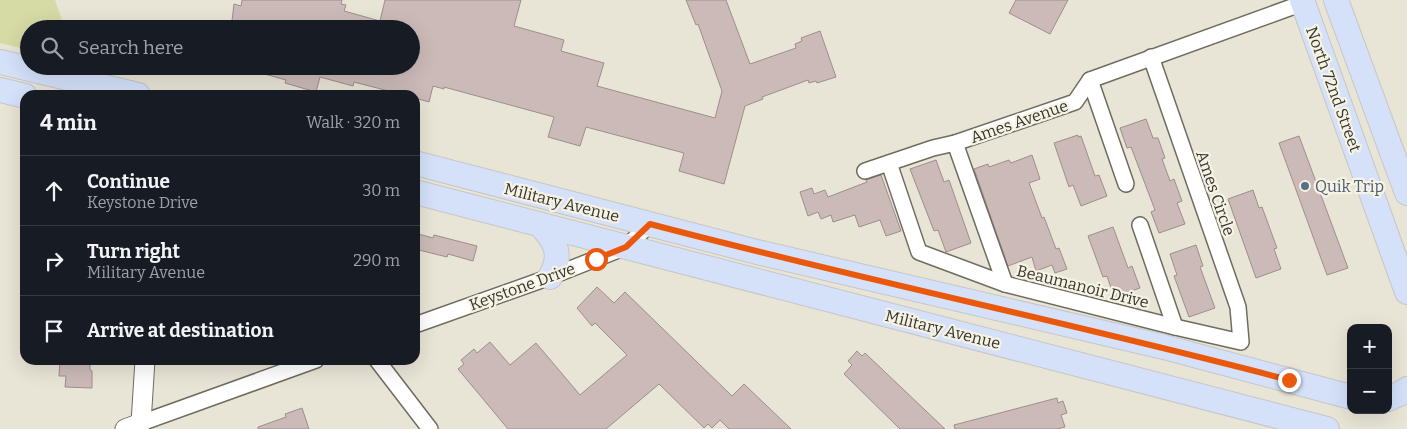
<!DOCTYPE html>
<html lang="en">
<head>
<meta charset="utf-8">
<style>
	body { margin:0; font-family:Bitter,serif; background:#242831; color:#f1f3f6 }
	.controls { position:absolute; right:15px; bottom:15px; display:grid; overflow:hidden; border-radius:10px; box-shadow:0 5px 20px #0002 }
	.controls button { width:45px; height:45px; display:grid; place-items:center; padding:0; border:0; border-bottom:1px solid #363941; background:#171b24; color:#f1f3f6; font:25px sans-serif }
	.stop { position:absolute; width:15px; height:15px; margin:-11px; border:4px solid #ea580c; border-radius:50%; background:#fff }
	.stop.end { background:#ea580c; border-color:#fff; box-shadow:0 1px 5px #0008 }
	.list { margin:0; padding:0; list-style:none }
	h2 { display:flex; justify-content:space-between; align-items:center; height:65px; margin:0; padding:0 20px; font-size:21px }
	h2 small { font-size:16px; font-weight:400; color:#9ea1a6 }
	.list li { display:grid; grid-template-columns:32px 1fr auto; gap:15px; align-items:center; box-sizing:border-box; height:70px; padding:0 20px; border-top:1px solid #363941 }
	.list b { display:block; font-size:19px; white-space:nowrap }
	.list p { margin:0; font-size:16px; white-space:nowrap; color:#9ea1a6 }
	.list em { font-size:16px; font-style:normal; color:#9ea1a6 }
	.icon { flex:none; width:28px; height:28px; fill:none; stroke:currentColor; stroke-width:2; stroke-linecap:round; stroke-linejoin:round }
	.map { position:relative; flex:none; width:1407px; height:429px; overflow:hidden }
	.search { position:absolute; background:#171b24; box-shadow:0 5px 20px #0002; left:20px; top:20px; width:400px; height:55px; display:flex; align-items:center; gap:12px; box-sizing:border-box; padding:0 18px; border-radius:28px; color:#9ea1a6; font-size:19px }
	.panel { position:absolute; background:#171b24; box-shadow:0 5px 20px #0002; left:20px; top:90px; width:400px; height:275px; border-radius:15px }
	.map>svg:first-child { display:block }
</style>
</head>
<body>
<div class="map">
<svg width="1407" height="429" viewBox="0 0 1407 429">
	<rect width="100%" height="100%" fill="#e8e5d7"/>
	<!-- green -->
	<path fill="#d6daa5" d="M 0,0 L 55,0 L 65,29 L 29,29 L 29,50 L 0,43 Z"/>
	<!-- building -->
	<g fill="#cbbab8" stroke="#9e8e8c">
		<path d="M 242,0 L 342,0 L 341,4 L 346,5 L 344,11 L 380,21 L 385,0 L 521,0 L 514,26 L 564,40 L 561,51 L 604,63 L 597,86 L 715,118 L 722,91 L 698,24 L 696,25 L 686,0 L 726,0 L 750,64 L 796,48 L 795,44 L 802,41 L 801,38 L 820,31 L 836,77 L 817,83 L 816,81 L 809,83 L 808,80 L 762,97 L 763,99 L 745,106 L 724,184 L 679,171 L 684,153 L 586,127 L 580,146 L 548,137 L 554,117 L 444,87 L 444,89 L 433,86 L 429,102 L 415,98 L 415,95 L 404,95 L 354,82 L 353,86 L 320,77 L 316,92 L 285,83 L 286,80 L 250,70 L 250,66 L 411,66 L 411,29 L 231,29 L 234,4 L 241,6 Z"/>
		<path d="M 1016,0 L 1068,0 L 1050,34 L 1009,13 Z"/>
		<path d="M 1146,119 L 1153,138 L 1158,138 L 1165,158 L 1162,159 L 1170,181 L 1174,179 L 1182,201 L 1177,203 L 1185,224 L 1159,233 L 1151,212 L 1155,210 L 1131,147 L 1127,148 L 1120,128 Z"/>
		<path d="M 1078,135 L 1078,137 L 1081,136 L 1095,176 L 1099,175 L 1107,196 L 1081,206 L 1073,185 L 1069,187 L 1054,143 Z"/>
		<path d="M 1299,136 L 1348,268 L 1327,275 L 1279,143 Z"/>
		<path d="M 1032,155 L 1040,179 L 1029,183 L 1042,218 L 1044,217 L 1056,249 L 1059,248 L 1067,269 L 1055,273 L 1052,265 L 1036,271 L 1032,257 L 1008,266 L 974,169 L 988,164 L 989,167 L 1009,160 L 1011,163 Z"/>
		<path d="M 936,160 L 944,182 L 949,180 L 971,243 L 946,252 L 938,230 L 934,231 L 910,169 Z"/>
		<path d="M 881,175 L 901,231 L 886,236 L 880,220 L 859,227 L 855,215 L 833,222 L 831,215 L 821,219 L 818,212 L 808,216 L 800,192 L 812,188 L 814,194 L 825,190 L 828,197 L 867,182 L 866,180 Z"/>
		<path d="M 1253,190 L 1259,208 L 1262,207 L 1277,248 L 1274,249 L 1281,269 L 1256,278 L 1228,199 Z"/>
		<path d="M 1113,227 L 1128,268 L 1132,266 L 1140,288 L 1114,297 L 1107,276 L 1103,277 L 1088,236 Z"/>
		<path d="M 415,233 L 433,238 L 434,235 L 477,246 L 473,261 L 448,254 L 447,257 L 415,249 Z"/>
		<path d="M 1196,245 L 1203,266 L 1200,267 L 1215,308 L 1189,317 L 1174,276 L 1177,275 L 1170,254 Z"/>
		<path d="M 597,287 L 614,303 L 625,292 L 732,396 L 744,384 L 791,429 L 729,429 L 720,420 L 712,428 L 708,424 L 704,428 L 659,384 L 606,429 L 508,429 L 458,369 L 464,364 L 461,360 L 474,349 L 477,353 L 490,342 L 510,365 L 536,343 L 580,395 L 627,355 L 595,323 L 592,326 L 577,308 Z"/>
		<path d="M 857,351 L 862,356 L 865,353 L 945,429 L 900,429 L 844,374 L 852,365 L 848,361 Z"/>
		<path d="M 60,360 L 90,360 L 90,370 L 92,371 L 92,388 L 65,387 L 66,376 L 59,376 Z"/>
		<path d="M 1057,398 L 1058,403 L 1063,401 L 1067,413 L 1061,415 L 1065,427 L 1057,429 L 955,429 L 954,425 Z"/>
		<path d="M 302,408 L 309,429 L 258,429 L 258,427 L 286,417 L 285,414 Z"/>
	</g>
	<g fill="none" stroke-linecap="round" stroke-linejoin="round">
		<!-- minor casing -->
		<g stroke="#6f6c5f" stroke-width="18">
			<g id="minor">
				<path d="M 1090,80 L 1126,184"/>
				<path d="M 955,143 L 1005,284"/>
				<path d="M 889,163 L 919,252 L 1005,284 L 1175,327 L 1241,342 L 1238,307 L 1151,57"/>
				<path d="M 865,171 L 933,148 L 955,143 L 1075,102 L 1090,80 L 1303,3"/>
				<path d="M 1140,225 L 1175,327"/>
				<path d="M 415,325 L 550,277 L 626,247 L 650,224"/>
				<path d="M 377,360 L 430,429"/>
				<path d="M 141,429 L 141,423 L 316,360"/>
			</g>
		</g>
		<!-- tertiary casing -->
		<g stroke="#6f6c5f" stroke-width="21">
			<path id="tertiary" d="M 125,429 L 141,423 L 145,360"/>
		</g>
		<!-- primary casing -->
		<g stroke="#c7c6c5" stroke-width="26">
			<g id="primary">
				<path d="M 1302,0 L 1407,292"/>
				<path d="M 1336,0 L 1407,193"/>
				<path d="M 0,62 L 138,95"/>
				<path d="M 0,90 L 25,96"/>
				<path d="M 415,163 L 757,252 L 1164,347 L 1351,397"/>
				<path d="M 415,192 L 1327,429"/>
				<path d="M 540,225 C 556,241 563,256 550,277"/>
				<path d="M 1388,399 L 1401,393 L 1407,389"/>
			</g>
		</g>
		<!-- minor -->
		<use href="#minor" stroke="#fff" stroke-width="15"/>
		<!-- tertiary -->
		<use href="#tertiary" stroke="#fff" stroke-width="19"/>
		<!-- primary -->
		<use href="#primary" stroke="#d4e1f9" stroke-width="24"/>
	</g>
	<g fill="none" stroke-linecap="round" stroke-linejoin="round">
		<!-- route -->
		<path stroke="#ea580c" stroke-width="6" d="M 596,259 L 626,247 L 650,224 C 862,280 1077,324 1289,380"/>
	</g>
	<!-- markers -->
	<circle fill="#5c6f8a" stroke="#f6f2e4" stroke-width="2" cx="1305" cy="186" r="5"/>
	<g text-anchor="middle" stroke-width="4.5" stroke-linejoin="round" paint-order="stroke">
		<!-- street labels -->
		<g font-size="16" fill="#36352f" stroke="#f6f2e4">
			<text transform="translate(1334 89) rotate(70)" y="6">North 72nd Street</text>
			<text transform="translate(1019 121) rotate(-19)" y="6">Ames Avenue</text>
			<text transform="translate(1216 193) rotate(71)" y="6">Ames Circle</text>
			<text transform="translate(562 202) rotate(14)" y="6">Military Avenue</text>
			<text transform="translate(522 286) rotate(-20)" y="6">Keystone Drive</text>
			<text transform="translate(1083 286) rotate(14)" y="6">Beaumanoir Drive</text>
			<text transform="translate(943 329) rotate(14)" y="6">Military Avenue</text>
		</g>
		<!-- service labels -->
		<g font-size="16" fill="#4e5e75" stroke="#f6f2e4" text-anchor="start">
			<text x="1315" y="192">Quik Trip</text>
		</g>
	</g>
</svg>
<div class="controls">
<button>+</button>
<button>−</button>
</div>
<div class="stop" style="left:596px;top:259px"></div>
<div class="stop end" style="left:1289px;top:380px"></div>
<div class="search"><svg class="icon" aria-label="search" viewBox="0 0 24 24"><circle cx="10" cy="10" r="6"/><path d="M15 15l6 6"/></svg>Search here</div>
<section class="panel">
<h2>4 min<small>Walk · 320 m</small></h2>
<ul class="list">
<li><svg class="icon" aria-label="ahead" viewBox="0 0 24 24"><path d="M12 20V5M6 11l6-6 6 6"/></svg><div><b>Continue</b><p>Keystone Drive</p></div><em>30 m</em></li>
<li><svg class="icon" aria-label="right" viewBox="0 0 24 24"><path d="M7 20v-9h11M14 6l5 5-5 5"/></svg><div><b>Turn right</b><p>Military Avenue</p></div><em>290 m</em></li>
<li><svg class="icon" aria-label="arrive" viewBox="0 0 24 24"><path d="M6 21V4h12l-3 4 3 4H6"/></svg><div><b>Arrive at destination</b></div></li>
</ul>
</section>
</div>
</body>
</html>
